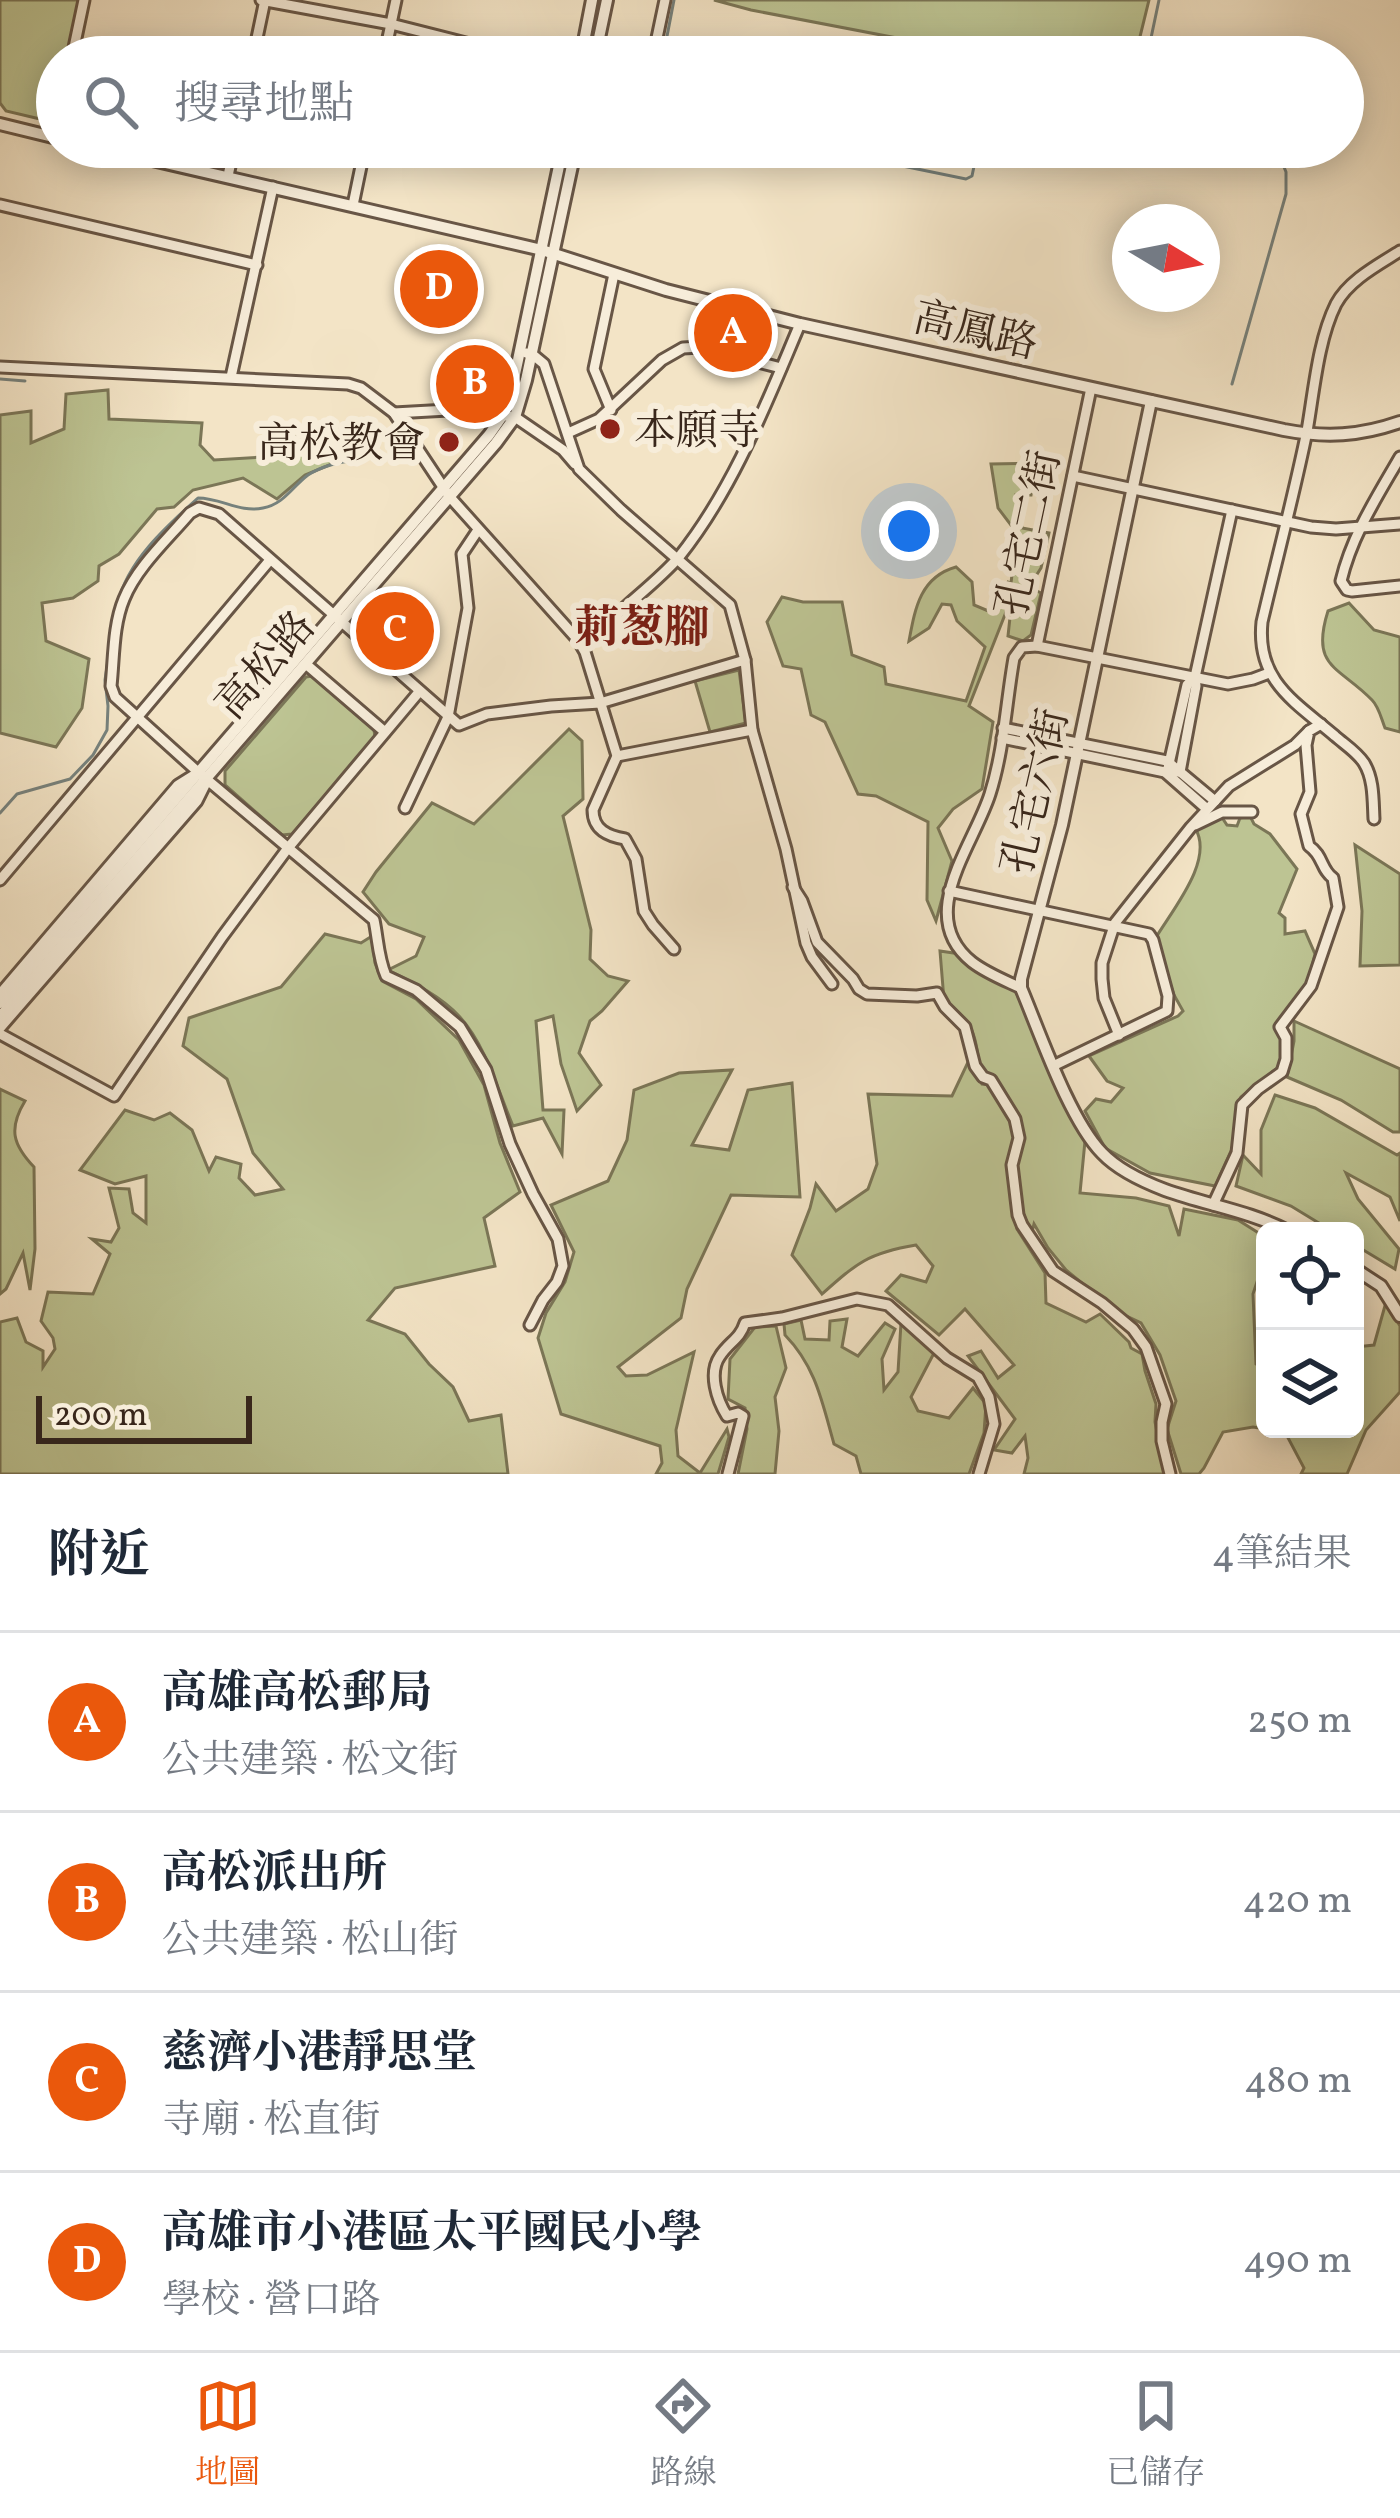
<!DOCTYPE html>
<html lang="zh-TW">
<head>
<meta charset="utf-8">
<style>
	body { margin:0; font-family:Vollkorn,"Noto Serif TC",serif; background:#f2f2f3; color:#1f2937 }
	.controls { position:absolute; right:36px; bottom:36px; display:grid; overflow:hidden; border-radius:18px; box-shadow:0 6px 30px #0003 }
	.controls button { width:108px; height:108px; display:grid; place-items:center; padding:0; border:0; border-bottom:3px solid #e0e1e3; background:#fff; color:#1f2937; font:60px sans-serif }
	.compass { position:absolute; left:1112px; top:204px; width:108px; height:108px; border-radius:50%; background:#fff; box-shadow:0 6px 30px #0003; rotate:100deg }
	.scale { position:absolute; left:36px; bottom:30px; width:216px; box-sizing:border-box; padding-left:12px; border:6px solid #39271b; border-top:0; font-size:33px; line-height:42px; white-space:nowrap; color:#39271b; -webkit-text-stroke:9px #f7edda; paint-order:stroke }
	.you { position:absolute; left:909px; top:531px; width:42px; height:42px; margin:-30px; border:9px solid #fff; border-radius:50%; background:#1a73e8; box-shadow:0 0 0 18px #1a73e833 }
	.badge { display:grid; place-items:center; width:78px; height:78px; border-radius:50%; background:#ea580c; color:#fff; font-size:39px; font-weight:700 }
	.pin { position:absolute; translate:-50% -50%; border:6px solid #fff; box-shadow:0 3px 12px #0006 }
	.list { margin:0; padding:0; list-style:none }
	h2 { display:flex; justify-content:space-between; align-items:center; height:156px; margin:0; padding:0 48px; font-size:51px }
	h2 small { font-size:39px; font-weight:400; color:#747a83 }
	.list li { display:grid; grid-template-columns:78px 1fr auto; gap:36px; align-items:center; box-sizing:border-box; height:180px; padding:0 48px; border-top:3px solid #e0e1e3 }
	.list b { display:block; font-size:45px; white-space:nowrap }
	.list p { margin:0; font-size:39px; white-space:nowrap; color:#747a83 }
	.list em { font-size:39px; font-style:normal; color:#747a83 }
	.icon { flex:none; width:66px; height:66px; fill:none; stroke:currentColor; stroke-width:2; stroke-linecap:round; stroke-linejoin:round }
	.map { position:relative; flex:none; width:1400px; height:1474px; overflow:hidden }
	.search { position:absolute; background:#fff; box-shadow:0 6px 30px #0003; left:36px; right:36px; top:36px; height:132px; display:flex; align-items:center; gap:30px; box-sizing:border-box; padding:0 42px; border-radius:66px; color:#747a83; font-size:45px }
	.sheet { height:876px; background:#fff }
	nav { display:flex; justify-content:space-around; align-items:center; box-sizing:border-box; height:168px; border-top:3px solid #e0e1e3; background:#fff; font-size:33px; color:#747a83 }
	nav a { display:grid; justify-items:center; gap:6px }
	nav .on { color:#ea580c }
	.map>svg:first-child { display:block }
</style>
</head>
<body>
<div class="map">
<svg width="1400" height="1474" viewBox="0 0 1400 1474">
	<rect width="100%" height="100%" fill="#f3e4c6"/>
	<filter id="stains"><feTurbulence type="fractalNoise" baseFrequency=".00167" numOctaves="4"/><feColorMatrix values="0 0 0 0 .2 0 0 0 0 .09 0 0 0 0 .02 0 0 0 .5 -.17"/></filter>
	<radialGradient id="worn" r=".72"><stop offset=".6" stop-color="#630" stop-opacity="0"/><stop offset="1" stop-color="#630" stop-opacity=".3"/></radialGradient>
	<!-- green -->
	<g fill="#bdc493" stroke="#7b7657" stroke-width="3">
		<path d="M 0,0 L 83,0 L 72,57 L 57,57 L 57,123 L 6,111 L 0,103 Z"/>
		<path d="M 714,0 L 1149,0 L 1135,57 L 1068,57 L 1065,50 L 1043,46 L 1038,57 L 996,57 L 751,10 Z"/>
		<path d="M 108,390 L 109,419 L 202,423 L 200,445 L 214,460 L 263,457 L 312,427 L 338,435 L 339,461 L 305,475 L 277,499 L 243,478 L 193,490 L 174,507 L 157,509 L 119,554 L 99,566 L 98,581 L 73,598 L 42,603 L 46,641 L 89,659 L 82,708 L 56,747 L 0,733 L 0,415 L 31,411 L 31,443 L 64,429 L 66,394 Z"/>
		<path d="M 1035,463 L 1031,495 L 1016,495 L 1022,528 L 1049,533 L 1041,568 L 1029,587 L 1041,593 L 1031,635 L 1023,641 L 1008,636 L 1011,608 L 1025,589 L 1019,587 L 1022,589 L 1008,607 L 969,706 L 993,722 L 982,789 L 953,809 L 938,828 L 952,861 L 936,921 L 927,900 L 928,822 L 876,796 L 858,794 L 825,722 L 811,715 L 801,669 L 783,666 L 767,622 L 782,597 L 803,602 L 842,602 L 852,655 L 884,667 L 886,684 L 966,701 L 985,647 L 957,621 L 951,605 L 942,604 L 929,628 L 909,641 C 915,609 920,577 956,567 L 972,582 L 974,605 L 993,613 L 1008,582 L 1011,583 L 1017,533 L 998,508 L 991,464 Z"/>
		<path d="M 1349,603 L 1374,630 L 1400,637 L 1400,732 L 1385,728 C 1381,718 1379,707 1372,700 C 1339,666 1310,668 1328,611 Z"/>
		<path d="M 739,670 L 746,723 L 710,732 L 695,681 Z"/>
		<path d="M 312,676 L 374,729 L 375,738 L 292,834 L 282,835 L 225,785 L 225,771 L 306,677 Z"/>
		<path d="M 569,729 L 582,741 L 583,799 L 563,816 L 591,930 L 590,959 L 608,976 L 628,981 L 602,1011 L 590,1021 L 579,1053 L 601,1085 L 577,1111 L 561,1064 L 553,1016 L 536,1021 L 543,1110 L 564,1110 L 562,1154 L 543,1118 L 513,1126 C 498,1091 486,1045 459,1016 C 441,996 412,982 388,970 L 416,956 L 424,937 L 389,924 L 363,892 L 376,872 L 432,803 L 474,824 Z"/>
		<path d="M 1215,807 L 1227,825 L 1237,826 L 1240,818 L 1250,816 L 1254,824 L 1270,834 L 1297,869 L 1279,913 L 1285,918 L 1285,934 L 1305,931 L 1315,954 L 1312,966 L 1314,971 L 1308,991 L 1276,1029 L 1282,1041 L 1281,1065 L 1241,1097 L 1232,1149 L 1215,1186 L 1150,1173 L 1105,1148 L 1085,1111 L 1096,1099 L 1111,1102 L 1123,1088 L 1107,1081 L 1089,1056 L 1178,1016 L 1183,1011 L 1174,995 L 1155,939 C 1172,910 1215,860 1195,828 Z"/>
		<path d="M 1355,845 L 1400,874 L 1400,965 L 1360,966 L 1362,911 Z"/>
		<path d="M 325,934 L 361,943 L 372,936 L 375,963 L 382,981 L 416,999 L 459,1040 L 484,1085 L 500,1143 L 520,1192 L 484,1218 L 495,1266 L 395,1288 L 368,1320 L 405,1334 L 429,1364 L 453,1387 L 469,1421 L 501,1415 L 508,1474 L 0,1474 L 0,1322 L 17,1318 L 26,1342 L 43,1351 L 43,1367 L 55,1349 L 53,1338 L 41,1321 L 48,1292 L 93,1294 L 110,1254 L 92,1239 L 111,1242 L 119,1228 L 109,1188 L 129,1189 L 133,1213 L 146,1223 L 146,1176 L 115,1184 L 80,1170 L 125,1110 L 154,1120 L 170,1113 L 192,1130 L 209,1171 L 216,1157 L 241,1164 L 239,1178 L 255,1195 L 283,1189 L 253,1153 L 227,1079 L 183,1046 L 189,1018 L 281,987 Z"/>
		<path d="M 940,951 L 960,954 L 968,965 L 1015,990 L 1085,1141 L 1080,1193 L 1136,1198 L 1169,1206 L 1179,1236 L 1184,1209 L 1238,1220 L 1265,1237 L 1265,1258 L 1253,1294 L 1256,1364 L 1265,1370 L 1265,1429 L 1253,1427 L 1223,1432 L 1204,1468 L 1199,1474 L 1181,1474 L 1167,1429 L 1176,1401 L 1160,1355 L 1141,1323 L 1116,1311 L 1066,1270 L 1048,1248 L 1034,1224 L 1032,1232 C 1021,1214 1016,1189 1017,1167 C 1018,1158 1023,1148 1023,1139 C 1022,1114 997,1080 979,1066 C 976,1032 972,1022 944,1000 Z"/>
		<path d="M 1294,1021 L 1400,1069 L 1400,1132 L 1393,1132 L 1341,1100 L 1287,1077 L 1294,1041 Z"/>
		<path d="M 969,1060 L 982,1084 L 991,1085 L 1015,1131 L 1009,1160 L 1017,1229 L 1045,1273 L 1046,1303 L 1086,1322 L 1100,1314 L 1129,1342 L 1131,1348 L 1142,1354 L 1145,1371 L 1156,1404 L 1155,1422 L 1165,1474 L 1024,1474 L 1028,1458 L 1025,1436 L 1012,1453 L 994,1450 L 1015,1419 L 968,1356 L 981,1351 L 998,1378 L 1014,1365 L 965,1309 L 939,1335 L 886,1291 L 901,1275 L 926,1282 L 933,1266 L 916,1245 C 868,1253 857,1263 822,1294 L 792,1255 L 810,1208 L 816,1184 L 836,1211 L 868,1189 L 877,1164 L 868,1094 L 952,1096 Z"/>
		<path d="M 732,1070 L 692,1145 L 729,1150 L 748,1090 L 792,1083 L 800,1197 L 731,1195 L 687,1289 L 681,1318 L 618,1367 L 626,1376 L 647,1375 L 694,1352 L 676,1430 L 678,1456 L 700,1473 L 727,1429 L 729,1437 L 718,1474 L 656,1474 L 662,1463 L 660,1446 L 561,1414 L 538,1338 L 546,1313 L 565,1282 L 574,1252 L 551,1205 L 608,1181 L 627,1140 L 634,1090 L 679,1073 Z"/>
		<path d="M 0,1089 L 25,1101 C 8,1129 13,1145 34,1167 L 35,1249 L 30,1290 L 23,1253 L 6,1289 L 0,1294 Z"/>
		<path d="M 1275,1095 L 1315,1108 L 1397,1155 L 1400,1153 L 1400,1221 L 1390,1197 L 1346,1173 L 1358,1199 L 1399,1249 L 1395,1269 L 1355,1245 L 1355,1231 L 1332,1231 L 1291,1206 L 1236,1186 L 1243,1155 L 1261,1174 L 1261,1130 Z"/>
		<path d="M 1386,1302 L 1400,1326 L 1400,1392 L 1366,1430 L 1347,1474 L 1301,1474 L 1304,1468 L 1285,1432 L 1268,1429 L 1355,1429 L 1355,1347 L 1374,1345 Z"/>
		<path d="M 847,1319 L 842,1347 L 858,1356 L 885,1323 L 895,1329 L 882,1359 L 884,1390 L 898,1372 L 901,1323 L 934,1353 L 911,1397 L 918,1411 L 949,1418 L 973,1388 L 986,1404 L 984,1433 L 969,1474 L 861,1474 L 856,1456 L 834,1444 C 822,1402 816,1367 785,1335 L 784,1324 L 801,1320 L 805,1339 L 829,1340 L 830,1321 Z"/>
		<path d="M 776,1326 L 786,1368 L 775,1397 L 779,1431 L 775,1474 L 738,1474 L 747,1429 L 745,1408 L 728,1399 L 730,1359 L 755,1327 Z"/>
	</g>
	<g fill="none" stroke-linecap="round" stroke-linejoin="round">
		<!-- stream -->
		<g stroke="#76817c" stroke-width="3">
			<path d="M 663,57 L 674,0"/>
			<path d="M 1147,57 L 1159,0"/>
			<path d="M 810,147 L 966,179 L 972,176 L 978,147"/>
			<path d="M 0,379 L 25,381"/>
			<path d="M 1232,384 L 1286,194 L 1286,172 L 1276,147"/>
			<path d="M 118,603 C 127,561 168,525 198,498 C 221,498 240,513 263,508 C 284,504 292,487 308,475 C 322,466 337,463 353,460"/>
			<path d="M 0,813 L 17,794 L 70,779 L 93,755 L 107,730 L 108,706 L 105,680 L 110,647"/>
		</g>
		<!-- minor casing -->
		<g stroke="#685646" stroke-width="15">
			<g id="minor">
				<path d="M 261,0 L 391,24 L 521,57"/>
				<path d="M 72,57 L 84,0"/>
				<path d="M 253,57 L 265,0"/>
				<path d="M 384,57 L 396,0"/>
				<path d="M 653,57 L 665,0"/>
				<path d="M 228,176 L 234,147"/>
				<path d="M 0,205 L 257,265"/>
				<path d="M 353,205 L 365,147"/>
				<path d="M 526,353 L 532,354 L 544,364 L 579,469 L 621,510 L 730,605 L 745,660 L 752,730 L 786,849 L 806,943 L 812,957 L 832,984"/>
				<path d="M 0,367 L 348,384 L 361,388 L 394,413 L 449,496 L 578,640 L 585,652 L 617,756 L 593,810 C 593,830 608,836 625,839 L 636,859 L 644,911 L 653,925 L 674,949"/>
				<path d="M 231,377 L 273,187"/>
				<path d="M 611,410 L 594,369 L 614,274"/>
				<path d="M 394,413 L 448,410 L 515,417 L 563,450 L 575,464"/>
				<path d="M 568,433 L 599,419 L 662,360 L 683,348 L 700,347 L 781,368"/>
				<path d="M 1400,457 C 1377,497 1352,535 1341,581 L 1347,590 L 1352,591 L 1400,586"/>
				<path d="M 1073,476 L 1311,527 L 1336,529 L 1400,524"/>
				<path d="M 578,640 C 598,632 615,616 631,602 C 647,588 665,573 679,557 C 734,488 766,404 800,324"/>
				<path d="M 1037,646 L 1228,684 L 1253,679 L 1269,673"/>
				<path d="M 307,665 L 385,732"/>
				<path d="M 1003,728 L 1167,761 L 1215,801"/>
				<path d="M 1002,738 L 1165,772 L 1207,809"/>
				<path d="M 617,756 L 752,730"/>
				<path d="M 1168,768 L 1187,685 L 1195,677"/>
				<path d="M 1165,772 L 1180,772 L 1196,686 L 1195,677 L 1232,510"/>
				<path d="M 405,808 L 448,717 L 468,608 L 462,554 L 478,530"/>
				<path d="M 1374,819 C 1373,801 1374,779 1364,763 C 1357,752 1344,744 1335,736 C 1295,702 1256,681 1262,622 C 1277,558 1294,495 1307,431 C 1314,391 1318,340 1336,304 C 1349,280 1378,265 1400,251"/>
				<path d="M 1195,825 L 1222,812 L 1252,812"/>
				<path d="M 0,880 L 270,560"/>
				<path d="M 793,887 L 802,901 L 817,942 L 853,979 L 859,989 L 867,994 L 917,996 L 937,993 L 945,1007 L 965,1027 L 975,1066 L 983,1077 L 991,1080 L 1015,1119 L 1019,1138 L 1012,1165 L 1018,1215 L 1022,1225 L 1053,1271 L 1102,1303 L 1133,1329 L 1146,1347 L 1166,1404 L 1162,1422 L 1162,1441 L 1170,1474"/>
				<path d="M 949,891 L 1149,934 L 1153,940 L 1168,996 L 1167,1011 L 1053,1066"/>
				<path d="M 1021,988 C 1004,980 986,973 972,962 C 914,916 974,845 990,794 C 1004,750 1006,703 1014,658 L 1022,647 L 1037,646 L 1091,388"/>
				<path d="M 0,994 L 178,785 L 194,775"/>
				<path d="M 0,1028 L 197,801 L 205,785"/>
				<path d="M 0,1034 L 114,1096 L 222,937 L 288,848 L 419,692"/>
				<path d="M 1119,1035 L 1104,998 L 1102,979 L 1102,963 L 1115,923 L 1191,827 L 1229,786 L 1295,745 L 1309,731"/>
				<path d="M 1213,1205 L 1237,1153 L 1242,1105 L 1258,1089 L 1282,1072 L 1286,1059 L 1286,1038 L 1280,1027 L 1311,986 L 1338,907 L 1333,878 C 1321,870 1323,855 1309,846 L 1301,814 L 1310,792 L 1306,745 L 1309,731 L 1321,724"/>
				<path d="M 530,1325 L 543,1300 L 557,1282 L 563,1266 L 558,1239 L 533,1194 L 510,1144 L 486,1070 L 460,1027 L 416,990 L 386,976 C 378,958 378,939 374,920 L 198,772 L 115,697 L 111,686 C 114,658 113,625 124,599 C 137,567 168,539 190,513 L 199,508 L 219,514 L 459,725 L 487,714 L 551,706 L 600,703 L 745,660"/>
				<path d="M 728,1474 L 743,1416 L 738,1413 L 727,1416 C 717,1400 708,1373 720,1356 C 729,1342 740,1339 745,1323 L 782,1318 L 857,1299 L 888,1305 L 947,1358 L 978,1377 L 989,1397 L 994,1424 L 979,1474"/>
			</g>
		</g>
		<!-- tertiary casing -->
		<g stroke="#685646" stroke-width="16">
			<g id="tertiary">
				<path d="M 581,57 L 592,0"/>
				<path d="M 595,57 L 607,0"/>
				<path d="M 0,124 L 57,138"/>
				<path d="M 96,147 L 542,250 L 666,290 L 800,324 L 1284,430 C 1326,438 1360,436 1400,422"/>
				<path d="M 1151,401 L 1062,825 L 1021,979 L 1021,988 C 1040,1033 1069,1119 1102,1153 C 1118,1170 1144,1182 1165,1190 C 1207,1205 1249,1211 1288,1231"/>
				<path d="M 0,1003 L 489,435 L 503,415 L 514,379 L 563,147"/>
				<path d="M 0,1017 L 496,443 L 515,417 L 526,380 L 576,147"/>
				<path d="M 1355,1269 L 1381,1286 L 1400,1316"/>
			</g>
		</g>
		<!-- minor -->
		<use href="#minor" stroke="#f7edda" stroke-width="9"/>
		<!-- tertiary -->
		<use href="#tertiary" stroke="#f7edda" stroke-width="10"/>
	</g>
	<!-- markers -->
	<g fill="#8f2418" stroke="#f7edda" stroke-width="4.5">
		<circle cx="610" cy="429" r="12"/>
		<circle cx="449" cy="442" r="12"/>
	</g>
	<g text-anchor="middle" stroke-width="12" stroke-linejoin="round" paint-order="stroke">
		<!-- street labels -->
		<g font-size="42" fill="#39271b" stroke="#f7edda">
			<text transform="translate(976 329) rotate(13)" y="15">高鳳路</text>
			<text transform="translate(1027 533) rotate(-78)" y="15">孔宅二街</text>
			<text transform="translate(264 664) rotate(-49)" y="15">高松路</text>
			<text transform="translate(1034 791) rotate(-77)" y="15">孔宅六街</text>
		</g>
		<!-- poi labels -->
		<g font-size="42" fill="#39271b" stroke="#f7edda" text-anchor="start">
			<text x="634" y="444">本願寺</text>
			<text x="425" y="457" text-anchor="end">高松教會</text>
		</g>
		<!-- neighbourhood labels -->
		<g font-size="45" font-weight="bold" fill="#7a1f14" stroke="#f7edda">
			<text x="642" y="642">莿葱腳</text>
		</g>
	</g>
	<rect width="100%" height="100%" filter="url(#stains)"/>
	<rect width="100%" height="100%" fill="url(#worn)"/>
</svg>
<div class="controls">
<button><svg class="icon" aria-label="locate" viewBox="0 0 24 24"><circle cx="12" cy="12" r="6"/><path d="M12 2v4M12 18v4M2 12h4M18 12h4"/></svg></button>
<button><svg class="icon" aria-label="layers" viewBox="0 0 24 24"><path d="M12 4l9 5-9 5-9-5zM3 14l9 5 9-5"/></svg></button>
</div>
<svg class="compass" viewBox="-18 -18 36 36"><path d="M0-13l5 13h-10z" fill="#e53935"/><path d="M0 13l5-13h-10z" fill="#747a83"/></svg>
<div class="scale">200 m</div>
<div class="you"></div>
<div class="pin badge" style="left:733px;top:333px">A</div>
<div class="pin badge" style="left:475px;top:384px">B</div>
<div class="pin badge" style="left:395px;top:631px">C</div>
<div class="pin badge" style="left:439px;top:289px">D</div>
<div class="search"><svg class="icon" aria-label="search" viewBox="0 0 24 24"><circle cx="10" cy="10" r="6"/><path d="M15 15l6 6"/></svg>搜尋地點</div>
</div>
<section class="sheet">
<h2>附近<small>4筆結果</small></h2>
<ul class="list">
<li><span class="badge">A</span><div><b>高雄高松郵局</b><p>公共建築 · 松文街</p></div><em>250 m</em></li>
<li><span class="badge">B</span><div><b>高松派出所</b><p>公共建築 · 松山街</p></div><em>420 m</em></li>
<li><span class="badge">C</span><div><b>慈濟小港靜思堂</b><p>寺廟 · 松直街</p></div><em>480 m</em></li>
<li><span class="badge">D</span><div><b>高雄市小港區太平國民小學</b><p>學校 · 營口路</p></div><em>490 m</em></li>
</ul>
</section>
<nav>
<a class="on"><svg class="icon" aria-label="map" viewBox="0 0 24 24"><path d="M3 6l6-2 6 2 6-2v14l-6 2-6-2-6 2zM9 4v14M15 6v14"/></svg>地圖</a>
<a><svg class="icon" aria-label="directions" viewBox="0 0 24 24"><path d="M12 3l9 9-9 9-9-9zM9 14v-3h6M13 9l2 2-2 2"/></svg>路線</a>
<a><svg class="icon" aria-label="saved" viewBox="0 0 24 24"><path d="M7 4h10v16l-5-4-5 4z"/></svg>已儲存</a>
</nav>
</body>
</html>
